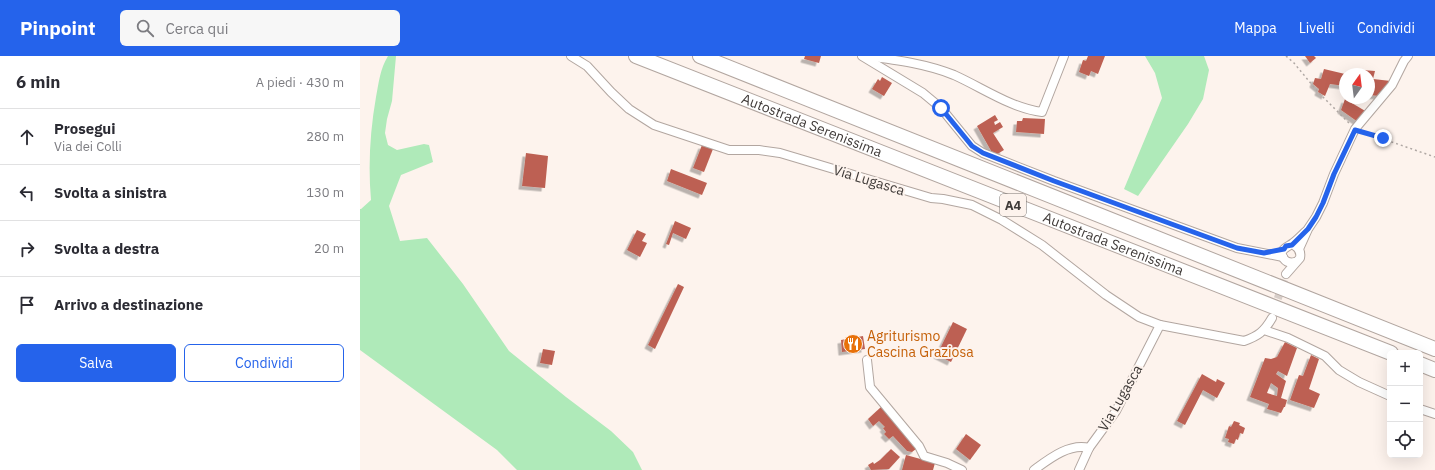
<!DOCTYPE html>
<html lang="it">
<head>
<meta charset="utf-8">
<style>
	body { margin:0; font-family:"IBM Plex Sans",sans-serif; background:#f7f7f7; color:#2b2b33 }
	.controls { position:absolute; right:12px; bottom:12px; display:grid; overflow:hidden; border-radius:6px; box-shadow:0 4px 16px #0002 }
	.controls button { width:36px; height:36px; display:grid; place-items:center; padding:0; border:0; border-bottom:1px solid #e1e1e2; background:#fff; color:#2b2b33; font:20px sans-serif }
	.compass { position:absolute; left:979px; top:12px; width:36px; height:36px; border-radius:50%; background:#fff; box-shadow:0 4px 16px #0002; rotate:14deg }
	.stop { position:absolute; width:12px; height:12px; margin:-9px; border:3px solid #2563eb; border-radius:50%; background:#fff }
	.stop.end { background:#2563eb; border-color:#fff; box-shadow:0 1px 4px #0008 }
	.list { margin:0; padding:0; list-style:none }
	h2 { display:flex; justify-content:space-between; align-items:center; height:52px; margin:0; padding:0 16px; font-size:17px }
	h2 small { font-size:13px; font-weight:400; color:#7c7c81 }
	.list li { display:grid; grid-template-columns:26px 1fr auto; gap:12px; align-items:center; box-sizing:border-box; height:56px; padding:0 16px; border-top:1px solid #e1e1e2 }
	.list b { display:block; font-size:15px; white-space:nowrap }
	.list p { margin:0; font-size:13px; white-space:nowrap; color:#7c7c81 }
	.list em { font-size:13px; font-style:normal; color:#7c7c81 }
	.actions { display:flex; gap:8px; padding:12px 16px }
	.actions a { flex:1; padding:9px 0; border:1px solid #2563eb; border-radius:6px; text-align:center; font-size:14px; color:#2563eb }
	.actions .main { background:#2563eb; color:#fff }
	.icon { flex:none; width:22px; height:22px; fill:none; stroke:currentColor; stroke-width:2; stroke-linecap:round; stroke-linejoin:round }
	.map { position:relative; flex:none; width:1075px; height:414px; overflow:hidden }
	header { display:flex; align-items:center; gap:24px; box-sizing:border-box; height:56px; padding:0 20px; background:#2563eb; color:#fff }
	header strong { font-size:19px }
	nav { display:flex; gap:22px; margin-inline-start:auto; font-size:14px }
	.search { width:280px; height:36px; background:#f7f7f7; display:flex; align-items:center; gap:10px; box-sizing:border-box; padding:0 14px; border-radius:6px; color:#7c7c81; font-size:15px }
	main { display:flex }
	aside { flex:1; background:#fff }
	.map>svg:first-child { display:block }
</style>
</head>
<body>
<header>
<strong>Pinpoint</strong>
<div class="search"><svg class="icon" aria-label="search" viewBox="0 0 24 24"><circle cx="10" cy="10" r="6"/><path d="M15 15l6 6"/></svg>Cerca qui</div>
<nav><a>Mappa</a><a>Livelli</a><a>Condividi</a></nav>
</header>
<main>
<aside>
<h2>6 min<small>A piedi · 430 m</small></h2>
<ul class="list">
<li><svg class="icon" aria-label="ahead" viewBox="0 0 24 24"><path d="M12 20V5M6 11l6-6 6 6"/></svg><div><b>Prosegui</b><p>Via dei Colli</p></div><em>280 m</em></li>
<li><svg class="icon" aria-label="left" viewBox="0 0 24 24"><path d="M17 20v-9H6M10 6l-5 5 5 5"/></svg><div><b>Svolta a sinistra</b></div><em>130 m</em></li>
<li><svg class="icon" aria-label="right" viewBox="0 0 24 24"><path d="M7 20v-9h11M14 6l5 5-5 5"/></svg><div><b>Svolta a destra</b></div><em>20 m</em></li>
<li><svg class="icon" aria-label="arrive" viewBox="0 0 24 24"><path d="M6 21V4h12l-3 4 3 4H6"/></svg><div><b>Arrivo a destinazione</b></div></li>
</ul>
<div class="actions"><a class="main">Salva</a><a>Condividi</a></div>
</aside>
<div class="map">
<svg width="1075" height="414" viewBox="0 0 1075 414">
	<defs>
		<filter id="shadow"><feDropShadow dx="-3.5" dy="3.5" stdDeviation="0" flood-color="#0004"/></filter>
	</defs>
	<rect width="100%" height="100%" fill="#fdf3ed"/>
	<!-- green -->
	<g fill="#afeab9">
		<path d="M 28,0 L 36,0 L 32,45 L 27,63 L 25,77 L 28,89 L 37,94 L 64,88 L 69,89 L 73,106 L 41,119 L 29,150 L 40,185 L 67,182 L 103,228 L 149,295 L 206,341 L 251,375 L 273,396 L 282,414 L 157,414 L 137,394 L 0,294 L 0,153 L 1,153 L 11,144 C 8,110 10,75 16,41 C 19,26 20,13 28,0 Z"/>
		<path d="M 785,0 L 844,0 L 849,14 L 843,43 L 828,68 L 778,140 L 764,133 L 802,42 L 795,17 Z"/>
	</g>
	<!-- building -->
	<g fill="#bd6153" fill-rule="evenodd" filter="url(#shadow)">
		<path d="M 445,0 L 461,0 L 459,7 L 444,3 Z"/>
		<path d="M 728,0 L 745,0 L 738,18 L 731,15 L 729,20 L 719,16 L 723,4 L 726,5 Z"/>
		<path d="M 945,0 L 954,0 L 956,2 L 950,7 Z"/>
		<path d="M 964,13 L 985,18 L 985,30 L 970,28 L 965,40 L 958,36 L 959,33 L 953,28 L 955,22 L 961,23 Z"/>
		<path d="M 1002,14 L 1015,15 L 1013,23 L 1031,25 L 1020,40 L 1009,39 L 1009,18 L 1001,18 Z"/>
		<path d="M 522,21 L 532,27 L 524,40 L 512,33 L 518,23 L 520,25 Z"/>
		<path d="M 985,43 L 1007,56 L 998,66 L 981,54 Z"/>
		<path d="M 635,59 L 638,64 L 634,66 L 635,69 L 640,66 L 643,71 L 633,77 L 644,94 L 634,100 L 617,70 Z"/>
		<path d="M 663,62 L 685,63 L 684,78 L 656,76 L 657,65 L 662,65 Z"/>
		<path d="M 342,89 L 353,93 L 344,116 L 333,112 Z"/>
		<path d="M 166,97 L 188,100 L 185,132 L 162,130 Z"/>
		<path d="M 311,113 L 347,127 L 342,139 L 307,125 Z"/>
		<path d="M 315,165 L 331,172 L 326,183 L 313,177 L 309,189 L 306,188 Z"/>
		<path d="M 277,174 L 286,178 L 282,185 L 287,187 L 280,201 L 267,194 Z"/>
		<path d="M 318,228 L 324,231 L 295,293 L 288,289 Z"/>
		<path d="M 593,266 L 607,273 L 591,306 L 577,299 Z"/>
		<path d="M 503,280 L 505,293 L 482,296 L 481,284 Z"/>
		<path d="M 925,286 L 937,292 L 927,320 L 918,315 L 916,318 L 926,325 L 921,342 L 927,344 L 925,351 L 924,351 L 921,357 L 907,353 L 909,348 L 890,341 L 905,302 L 911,303 L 917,301 ZM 911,327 L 918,332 L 917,340 L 907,337 Z"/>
		<path d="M 183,293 L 195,295 L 192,309 L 180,307 Z"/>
		<path d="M 951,299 L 959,303 L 949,333 L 960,338 L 954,352 L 930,344 L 939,319 L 943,320 Z"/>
		<path d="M 842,318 L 856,326 L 857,323 L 865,327 L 857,342 L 843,334 L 825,369 L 817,365 Z"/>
		<path d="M 521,351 L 555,387 L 552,389 L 556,393 L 552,396 L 547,395 L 533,380 L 529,383 L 524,378 L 526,376 L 523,372 L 525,371 L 519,365 L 513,370 L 508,363 Z"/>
		<path d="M 874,365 L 880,367 L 879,369 L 885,372 L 883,378 L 880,377 L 878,384 L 876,383 L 874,388 L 868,386 L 869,383 L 865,382 L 869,370 L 871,371 Z"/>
		<path d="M 606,378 L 621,389 L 610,404 L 596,393 Z"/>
		<path d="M 531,393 L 540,401 L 529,413 L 511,414 L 508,409 L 513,406 L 514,408 L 520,404 Z"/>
		<path d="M 546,399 L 575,407 L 573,414 L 542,414 Z"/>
	</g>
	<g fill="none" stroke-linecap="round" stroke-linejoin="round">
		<!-- minor-tunnel -->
		<path stroke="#d7cec9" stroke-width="8" stroke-dasharray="8 4" stroke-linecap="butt" d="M 914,254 L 926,218"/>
		<!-- minor casing -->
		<g stroke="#b2a6a0" stroke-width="10">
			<g id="minor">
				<path d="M 211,0 L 227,10 L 251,36 L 269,53 L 294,69 L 369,94 L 399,94 L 420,97 L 571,142 L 583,143 L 612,149 L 642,164 L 682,189 L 746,239 L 779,261 L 800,269"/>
				<path d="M 502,0 L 563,37 L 581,52 L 612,90 L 623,97 L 694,125 L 877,192 L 923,201"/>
				<path d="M 507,0 C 537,4 567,8 594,19 C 623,32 651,52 682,56 L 704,0"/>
				<path d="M 939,193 L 948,173 L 956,161 L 963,147 L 974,118 L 995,73 L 1032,29 L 1044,5 L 1048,0"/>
				<path d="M 935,206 C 931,207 927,207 924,203 C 917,194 928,191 933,187 C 937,184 941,180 945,176"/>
				<path d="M 926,218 L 940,202 C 941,197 940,193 935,190"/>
				<path d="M 904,274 L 928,282 L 965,300 L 979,314 L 999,326 L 1030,340"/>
				<path d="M 507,304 L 510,331 L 559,390 L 564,400 L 587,407 L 602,414"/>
				<path d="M 1060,353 L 1075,358"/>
				<path d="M 674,414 C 689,403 709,387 729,392"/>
				<path d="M 719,414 L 729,392 L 756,355 L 800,269 L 884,285 C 898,280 904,276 912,262"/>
			</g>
		</g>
		<!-- motorway casing -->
		<g stroke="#b2a6a0" stroke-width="16">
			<g id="motorway">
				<path id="s1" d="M 276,0 L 1031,297"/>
				<path d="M 340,0 L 1075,293"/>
				<path d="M 1060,308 L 1075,314"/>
			</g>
		</g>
		<!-- path -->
		<g stroke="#b0a8a4" stroke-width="1.5" stroke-dasharray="2 3" stroke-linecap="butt">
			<path d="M 926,0 L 934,7 L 958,36 L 989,67"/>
			<path d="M 1003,76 L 1075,101"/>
		</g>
		<!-- minor -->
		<use href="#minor" stroke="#fff" stroke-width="8"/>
		<!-- motorway -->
		<use href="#motorway" stroke="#fff" stroke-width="14"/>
	</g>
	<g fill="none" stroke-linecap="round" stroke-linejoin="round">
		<!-- route -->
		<path stroke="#2563eb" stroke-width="5" d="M 581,52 L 612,90 L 623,97 L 694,125 L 877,192 L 904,197 L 924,193 L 926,190 L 932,189 L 948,173 L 956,161 L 963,147 L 974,118 L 995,74 L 1023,82"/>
	</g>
	<!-- icons -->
	<defs>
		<g id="restaurant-disc" transform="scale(1)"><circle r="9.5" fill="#e8710a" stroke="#fdf3ed"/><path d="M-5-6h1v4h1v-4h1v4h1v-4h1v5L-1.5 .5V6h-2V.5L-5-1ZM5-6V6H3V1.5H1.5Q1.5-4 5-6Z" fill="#fff"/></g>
	</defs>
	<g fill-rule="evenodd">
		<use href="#restaurant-disc" x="493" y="288"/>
	</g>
	<g text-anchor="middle" stroke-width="4" stroke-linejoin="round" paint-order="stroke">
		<!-- shield labels -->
		<rect fill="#fdf3ed" stroke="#78726e" stroke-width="1" x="640" y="138" width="26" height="22" rx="3"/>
		<g font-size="13" font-weight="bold" fill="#3f3a38">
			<text x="653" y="154">A4</text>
		</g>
		<!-- street labels -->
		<g font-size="14" fill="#3f3a38" stroke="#fdf3ed">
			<text dy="5" stroke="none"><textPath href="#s1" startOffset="189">Autostrada Serenissima</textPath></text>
			<text transform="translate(509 124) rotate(17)" y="5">Via Lugasca</text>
			<text dy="5" stroke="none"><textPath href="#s1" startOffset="513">Autostrada Serenissima</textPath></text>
			<text transform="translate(760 342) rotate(-60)" y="5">Via Lugasca</text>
		</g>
		<!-- food labels -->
		<g font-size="14" fill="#c56008" stroke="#fdf3ed" text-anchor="start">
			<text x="507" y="285">Agriturismo<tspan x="507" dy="16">Cascina Graziosa</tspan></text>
		</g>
	</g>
</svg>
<div class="controls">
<button>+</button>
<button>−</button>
<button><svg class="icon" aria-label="locate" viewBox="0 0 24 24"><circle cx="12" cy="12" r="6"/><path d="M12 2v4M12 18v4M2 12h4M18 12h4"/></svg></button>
</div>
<svg class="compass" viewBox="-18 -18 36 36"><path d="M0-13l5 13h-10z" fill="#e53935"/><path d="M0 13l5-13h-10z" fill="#7c7c81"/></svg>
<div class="stop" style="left:581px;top:52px"></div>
<div class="stop end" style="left:1023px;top:82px"></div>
</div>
</main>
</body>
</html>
